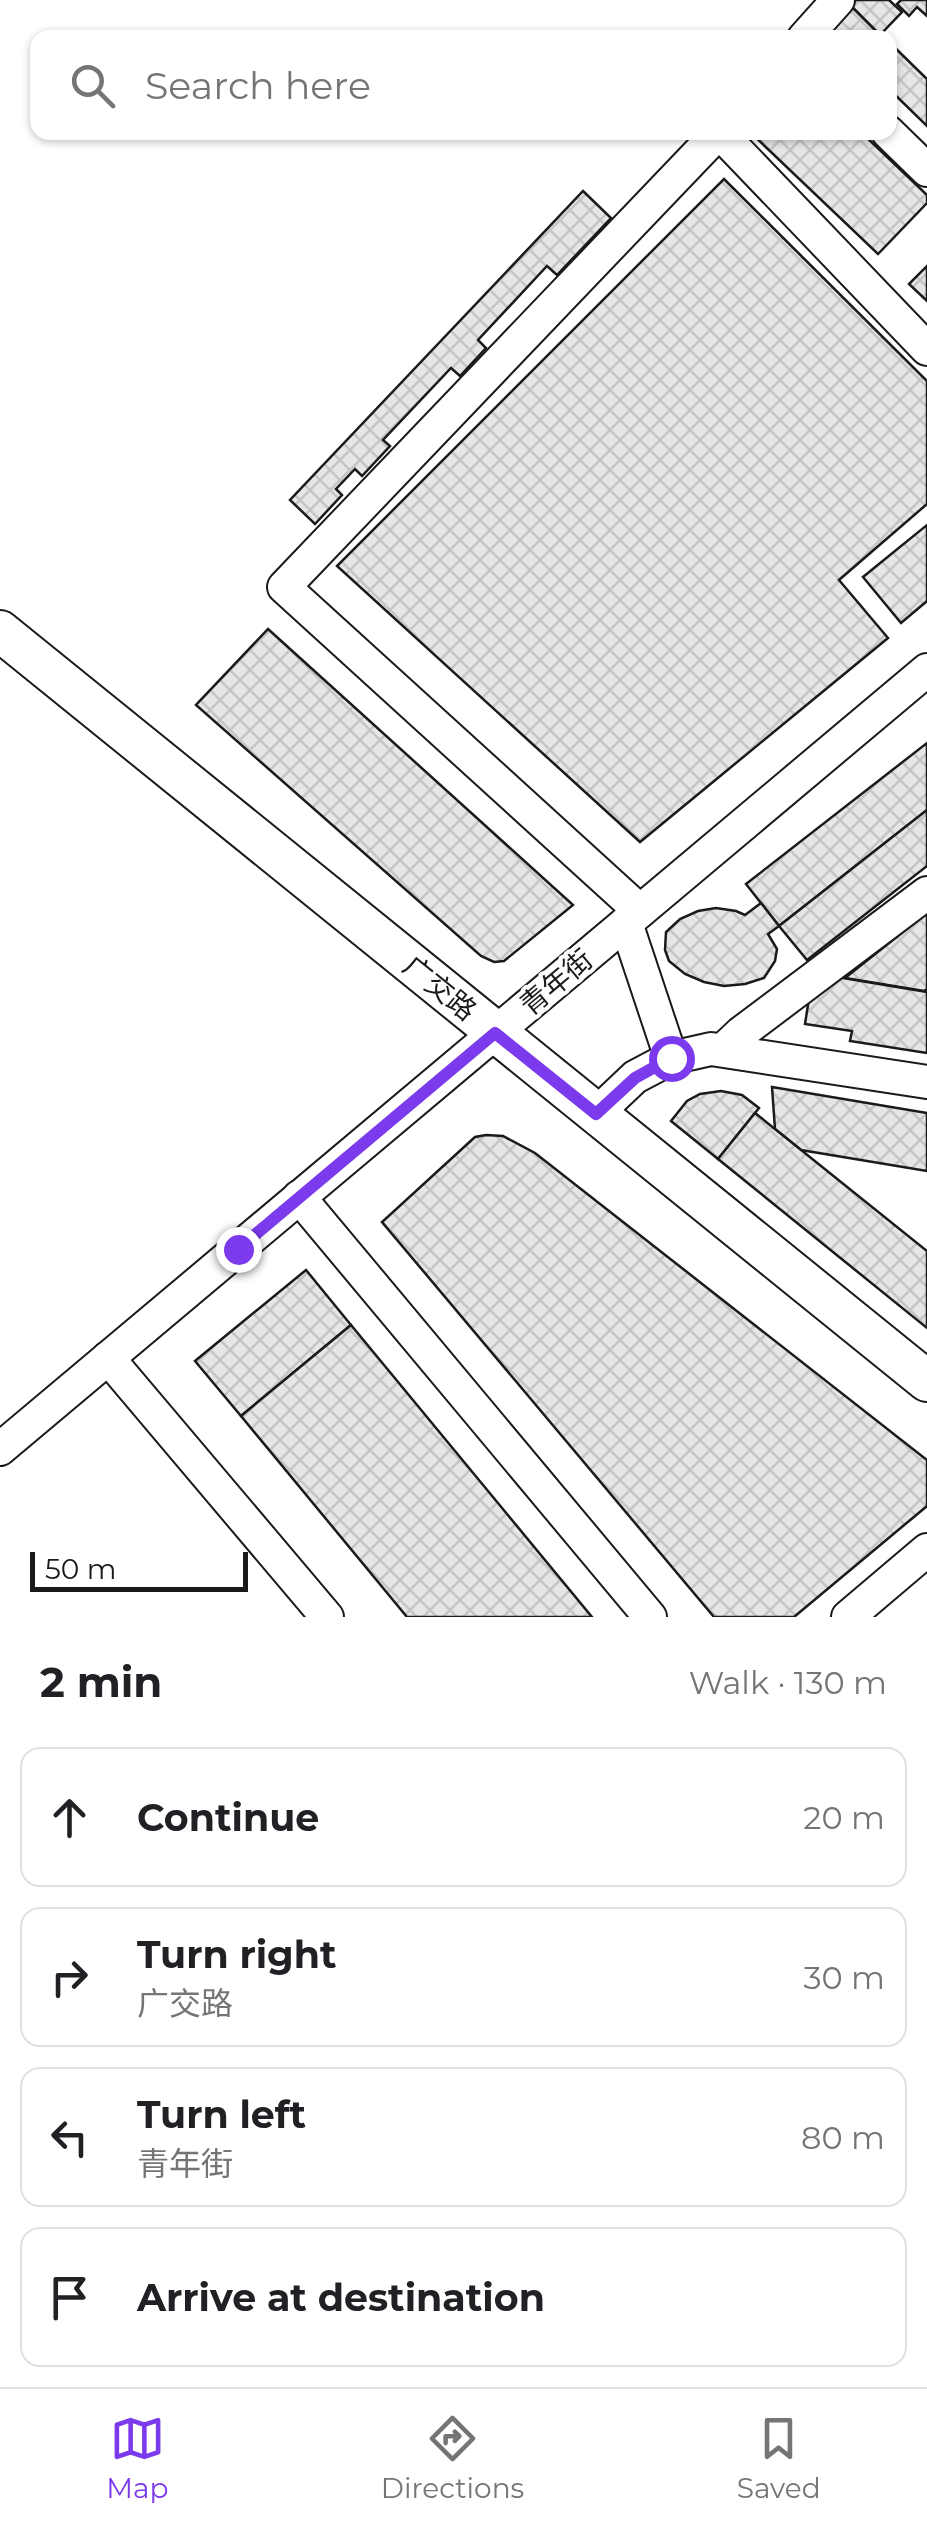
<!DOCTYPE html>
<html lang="en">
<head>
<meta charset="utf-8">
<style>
	body { margin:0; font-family:Montserrat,"Noto Sans SC",sans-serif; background:#f2f2f2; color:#202124 }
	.scale { position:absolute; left:30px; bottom:25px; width:218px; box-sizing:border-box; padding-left:10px; border:5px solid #1a1a1a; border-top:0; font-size:28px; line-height:35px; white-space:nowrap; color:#1a1a1a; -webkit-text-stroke:8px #fff; paint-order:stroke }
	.stop { position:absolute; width:30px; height:30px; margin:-22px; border:8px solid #7c3aed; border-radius:50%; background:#fff }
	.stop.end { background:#7c3aed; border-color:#fff; box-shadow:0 2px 10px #0008 }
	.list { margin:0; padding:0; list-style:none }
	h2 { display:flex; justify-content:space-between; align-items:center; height:130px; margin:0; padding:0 40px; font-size:42px }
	h2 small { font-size:32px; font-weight:400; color:#757577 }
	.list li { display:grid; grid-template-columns:65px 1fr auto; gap:30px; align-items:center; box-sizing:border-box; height:140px; margin:0 20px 20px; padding:0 20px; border:2px solid #e0e0e0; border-radius:20px }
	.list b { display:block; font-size:38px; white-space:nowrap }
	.list p { margin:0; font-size:32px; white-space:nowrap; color:#757577 }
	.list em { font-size:32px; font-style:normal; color:#757577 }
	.icon { flex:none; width:55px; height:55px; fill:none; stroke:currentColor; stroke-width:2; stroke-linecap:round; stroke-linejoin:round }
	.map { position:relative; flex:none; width:927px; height:1617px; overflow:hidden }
	.search { position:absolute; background:#fff; box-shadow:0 2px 8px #0004; left:30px; right:30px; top:30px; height:110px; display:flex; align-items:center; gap:25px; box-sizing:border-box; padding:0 35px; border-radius:20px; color:#757577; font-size:38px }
	.sheet { height:770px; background:#fff }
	nav { display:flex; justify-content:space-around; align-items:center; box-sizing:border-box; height:140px; border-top:2px solid #e0e0e0; background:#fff; font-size:28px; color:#757577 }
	nav a { display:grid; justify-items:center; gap:5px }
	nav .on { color:#7c3aed }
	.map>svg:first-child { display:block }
</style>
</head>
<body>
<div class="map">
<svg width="927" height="1617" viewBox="0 0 927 1617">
	<defs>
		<pattern id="building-cross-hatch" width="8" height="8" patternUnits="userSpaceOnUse" patternTransform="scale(2.5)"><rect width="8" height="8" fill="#e6e6e6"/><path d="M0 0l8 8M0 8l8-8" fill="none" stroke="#c5c5c5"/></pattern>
	</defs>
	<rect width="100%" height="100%" fill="#fff"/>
	<!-- building -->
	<g fill="url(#building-cross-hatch)" stroke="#1a1a1a" stroke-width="2.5">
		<path d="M 856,0 L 889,0 L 902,12 L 880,35 L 851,6 Z"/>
		<path d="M 901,0 L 927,0 L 927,16 L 917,7 L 909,16 L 897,4 Z"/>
		<path d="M 851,6 L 883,38 L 834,38 L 827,31 Z"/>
		<path d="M 890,43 L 927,79 L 927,126 L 890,90 Z"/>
		<path d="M 750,132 L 861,132 L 927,195 L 927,203 L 878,254 Z"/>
		<path d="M 724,179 L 927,381 L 927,504 L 839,580 L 888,638 L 640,842 L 337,566 Z"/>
		<path d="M 583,191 L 611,218 L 557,275 L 547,266 L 478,340 L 486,348 L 460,376 L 451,368 L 383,440 L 390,446 L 362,476 L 355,469 L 336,489 L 342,495 L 315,524 L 290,500 Z"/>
		<path d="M 927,266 L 927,301 L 909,284 Z"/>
		<path d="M 927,525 L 927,601 L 901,623 L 863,577 Z"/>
		<path d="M 268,629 L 573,905 L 504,961 L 494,962 L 481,956 L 196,705 Z"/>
		<path d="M 927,743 L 927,810 L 779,926 L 746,884 Z"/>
		<path d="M 927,810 L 927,866 L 807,960 L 779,926 Z"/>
		<path d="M 761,903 L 779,926 L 768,934 L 777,949 L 775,961 L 764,978 L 745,984 L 724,986 L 704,982 L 685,974 L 669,961 L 665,950 L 666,932 L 680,919 L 698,911 L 716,908 L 736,911 L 745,915 Z"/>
		<path d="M 927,913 L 927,989 L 924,991 L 845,978 Z"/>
		<path d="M 813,973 L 927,992 L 927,1053 L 850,1041 L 852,1031 L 805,1024 Z"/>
		<path d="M 772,1087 L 927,1113 L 927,1171 L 801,1150 L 775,1129 Z"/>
		<path d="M 721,1091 L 742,1095 L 759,1108 L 718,1159 L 671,1121 L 687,1101 L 700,1094 Z"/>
		<path d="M 755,1113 L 927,1251 L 927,1328 L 718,1159 Z"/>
		<path d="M 486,1135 L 503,1136 L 535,1153 L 927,1460 L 927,1506 L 794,1617 L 714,1617 L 382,1222 L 475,1137 Z"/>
		<path d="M 306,1270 L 351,1325 L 241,1416 L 195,1361 Z"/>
		<path d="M 351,1325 L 592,1617 L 407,1617 L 241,1416 Z"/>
	</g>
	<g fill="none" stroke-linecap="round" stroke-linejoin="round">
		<!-- minor casing -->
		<g stroke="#1a1a1a" stroke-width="36">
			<g id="minor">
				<path d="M 804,38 L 838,0"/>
				<path d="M 719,132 L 927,349"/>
				<path d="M 888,132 L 927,170"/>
				<path d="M 640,911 L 284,587 L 719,132"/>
				<path d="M 626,923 L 671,1058"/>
				<path d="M 723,1050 L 741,1033 L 927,893"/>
				<path d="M 596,1114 L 635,1077 L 671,1058 L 711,1049 L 927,1082"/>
				<path d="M 299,1197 L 650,1617"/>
				<path d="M 108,1358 L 327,1617"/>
				<path d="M 0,1449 L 927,670"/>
				<path d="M 848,1617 L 927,1550"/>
			</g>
		</g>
		<!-- major casing -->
		<g stroke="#1a1a1a" stroke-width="44">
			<path id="major" d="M 0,631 L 927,1381"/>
		</g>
		<!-- minor -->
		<use href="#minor" stroke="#fff" stroke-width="32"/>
		<!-- major -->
		<use href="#major" stroke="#fff" stroke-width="40"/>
	</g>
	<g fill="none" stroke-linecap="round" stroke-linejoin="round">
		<!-- route -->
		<path stroke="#7c3aed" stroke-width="12" d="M 238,1249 L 495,1033 L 596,1114 L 635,1078 L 671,1058"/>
	</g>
	<g text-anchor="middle" stroke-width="8" stroke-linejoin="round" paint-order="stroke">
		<!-- street labels -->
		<g font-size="28" fill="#1a1a1a" stroke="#fff">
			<text transform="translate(556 982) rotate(-40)" y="10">青年街</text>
			<text transform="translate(440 988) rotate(39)" y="10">广交路</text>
		</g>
	</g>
</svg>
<div class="scale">50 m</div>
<div class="stop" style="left:671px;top:1058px"></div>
<div class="stop end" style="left:238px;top:1249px"></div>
<div class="search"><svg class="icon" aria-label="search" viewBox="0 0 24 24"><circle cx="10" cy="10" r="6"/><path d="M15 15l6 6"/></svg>Search here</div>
</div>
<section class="sheet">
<h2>2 min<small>Walk · 130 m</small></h2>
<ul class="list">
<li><svg class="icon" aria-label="ahead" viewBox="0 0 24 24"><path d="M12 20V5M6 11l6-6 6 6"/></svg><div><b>Continue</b></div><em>20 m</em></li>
<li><svg class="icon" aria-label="right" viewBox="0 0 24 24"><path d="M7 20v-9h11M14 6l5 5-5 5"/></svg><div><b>Turn right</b><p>广交路</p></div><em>30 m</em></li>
<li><svg class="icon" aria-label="left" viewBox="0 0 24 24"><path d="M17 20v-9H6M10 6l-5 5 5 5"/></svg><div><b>Turn left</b><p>青年街</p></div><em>80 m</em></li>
<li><svg class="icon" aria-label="arrive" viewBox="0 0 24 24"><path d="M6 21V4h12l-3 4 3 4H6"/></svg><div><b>Arrive at destination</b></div></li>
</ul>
</section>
<nav>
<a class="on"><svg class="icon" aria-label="map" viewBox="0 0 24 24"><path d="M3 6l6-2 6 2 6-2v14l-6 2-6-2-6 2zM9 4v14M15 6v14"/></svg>Map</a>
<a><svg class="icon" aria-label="directions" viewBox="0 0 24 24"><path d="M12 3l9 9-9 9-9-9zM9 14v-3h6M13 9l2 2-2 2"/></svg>Directions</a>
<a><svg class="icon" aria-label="saved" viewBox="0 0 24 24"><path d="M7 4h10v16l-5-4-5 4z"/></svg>Saved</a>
</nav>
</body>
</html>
